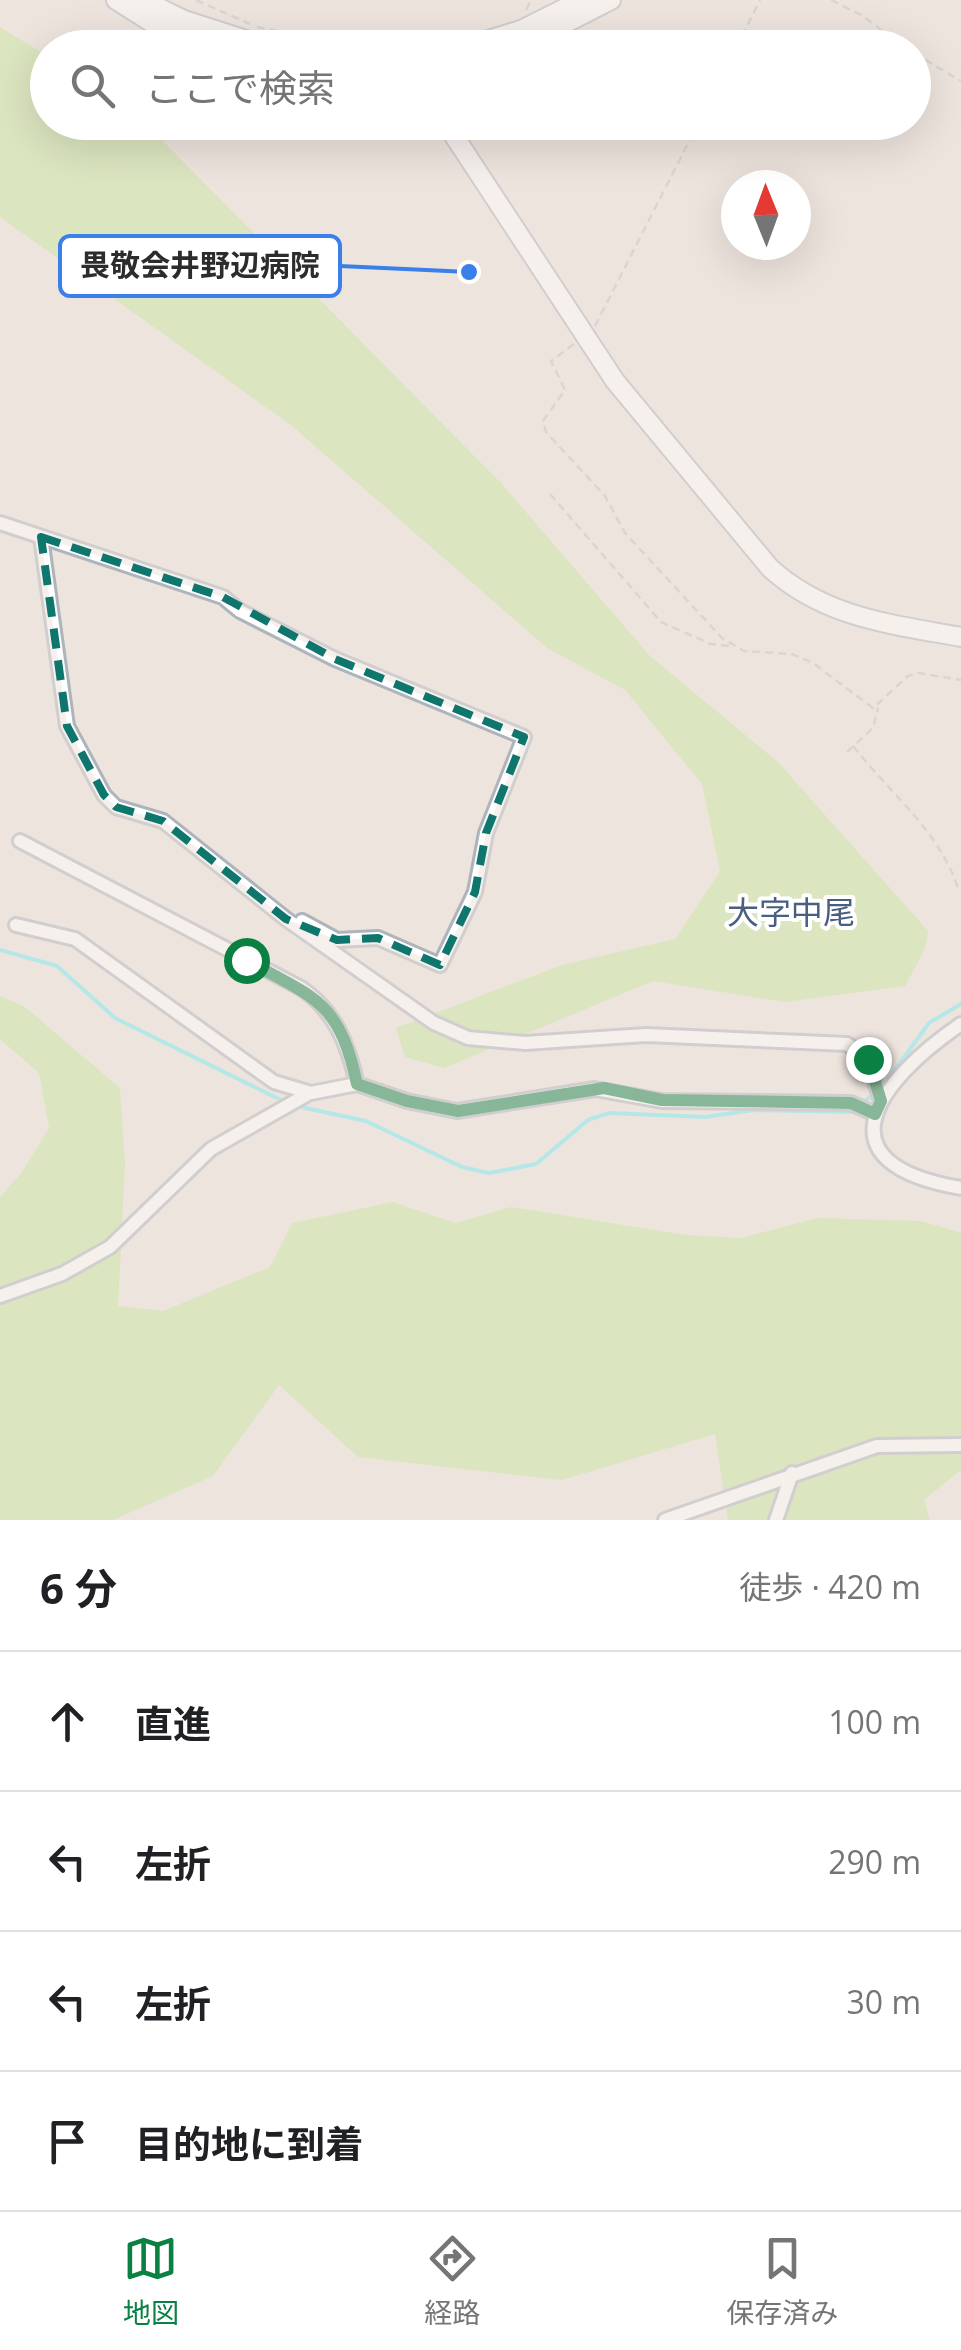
<!DOCTYPE html>
<html lang="ja">
<head>
<meta charset="utf-8">
<style>
	body { margin:0; font-family:"Open Sans","Noto Sans JP",sans-serif; background:#f6f6f6; color:#202124 }
	.compass { position:absolute; left:721px; top:170px; width:90px; height:90px; border-radius:50%; background:#fff; box-shadow:0 10px 40px #0002; rotate:359deg }
	.stop { position:absolute; width:30px; height:30px; margin:-22px; border:8px solid #0b8043; border-radius:50%; background:#fff }
	.stop.end { background:#0b8043; border-color:#fff; box-shadow:0 2px 10px #0008 }
	.list { margin:0; padding:0; list-style:none }
	h2 { display:flex; justify-content:space-between; align-items:center; height:130px; margin:0; padding:0 40px; font-size:42px }
	h2 small { font-size:32px; font-weight:400; color:#757577 }
	.list li { display:grid; grid-template-columns:65px 1fr auto; gap:30px; align-items:center; box-sizing:border-box; height:140px; padding:0 40px; border-top:2px solid #e0e0e0 }
	.list b { display:block; font-size:38px; white-space:nowrap }
	.list em { font-size:32px; font-style:normal; color:#757577 }
	.icon { flex:none; width:55px; height:55px; fill:none; stroke:currentColor; stroke-width:2; stroke-linecap:round; stroke-linejoin:round }
	.map { position:relative; flex:none; width:961px; height:1520px; overflow:hidden }
	.search { position:absolute; background:#fff; box-shadow:0 10px 40px #0002; left:30px; right:30px; top:30px; height:110px; display:flex; align-items:center; gap:25px; box-sizing:border-box; padding:0 35px; border-radius:55px; color:#757577; font-size:38px }
	.sheet { height:690px; background:#fff }
	nav { display:flex; justify-content:space-around; align-items:center; box-sizing:border-box; height:140px; border-top:2px solid #e0e0e0; background:#fff; font-size:28px; color:#757577 }
	nav a { display:grid; justify-items:center; gap:5px }
	nav .on { color:#0b8043 }
	.map>svg:first-child { display:block }
</style>
</head>
<body>
<div class="map">
<svg width="961" height="1520" viewBox="0 0 961 1520">
	<rect width="100%" height="100%" fill="#eee4de"/>
	<!-- green -->
	<g fill="#c3e799">
		<path d="M 0,27 L 47,56 L 48,122 L 141,123 L 154,132 L 500,482 L 650,656 L 779,763 L 928,931 L 925,949 L 905,986 L 785,1002 L 653,981 L 444,1068 L 405,1057 L 396,1028 L 562,965 L 675,939 L 720,871 L 702,784 L 625,690 L 547,648 L 292,426 L 0,217 Z"/>
		<path d="M 0,996 L 25,1007 L 120,1088 L 125,1165 L 118,1306 L 163,1311 L 270,1267 L 292,1223 L 393,1202 L 456,1223 L 511,1207 L 686,1235 L 741,1238 L 817,1218 L 921,1221 L 961,1233 L 961,1470 L 924,1500 L 930,1520 L 728,1520 L 715,1434 L 562,1480 L 358,1457 L 279,1385 L 213,1476 L 113,1520 L 0,1520 L 0,1197 L 22,1172 L 49,1128 L 39,1073 L 0,1039 Z"/>
	</g>
	<g fill="none" stroke-linecap="round" stroke-linejoin="round">
		<!-- stream -->
		<g stroke="#6eecf4" stroke-width="4">
			<path d="M 0,950 L 57,966 L 115,1018 L 287,1103"/>
			<path d="M 296,1106 L 366,1121 L 462,1167 L 489,1173 L 536,1164 L 588,1120 L 609,1113 L 705,1117 L 754,1110 L 852,1112 L 884,1085 L 929,1023 L 961,1004"/>
		</g>
		<!-- street casing -->
		<g stroke="#aeb4bc" stroke-width="18">
			<g id="street">
				<path d="M 0,523 L 223,597 L 240,611 L 335,659 L 524,737 L 486,833 L 475,892 L 440,965 L 378,938 L 337,940 L 302,921"/>
				<path d="M 41,537 L 67,726 L 104,795 L 116,807 L 163,821 L 286,919 L 434,1023 L 468,1038 L 525,1043 L 646,1035 L 847,1044 L 868,1059 L 881,1101"/>
				<path d="M 20,841 L 301,988 C 335,1011 348,1044 357,1084 L 407,1101 L 457,1111 L 595,1089 L 662,1101 L 851,1103 L 875,1114"/>
				<path d="M 16,925 L 75,939 L 274,1082 L 311,1093 L 357,1084"/>
				<path d="M 961,1024 C 878,1081 815,1163 961,1188"/>
				<path d="M 0,1296 L 62,1274 L 110,1247 L 211,1149 L 308,1094"/>
				<path d="M 665,1520 L 877,1446 L 961,1445"/>
				<path d="M 776,1520 L 792,1473"/>
			</g>
		</g>
		<!-- secondary casing -->
		<g stroke="#aeb4bc" stroke-width="22">
			<g id="secondary">
				<path d="M 116,0 L 157,26 L 211,48"/>
				<path d="M 143,0 L 184,20 L 271,48"/>
				<path d="M 462,48 L 521,30 L 581,0"/>
				<path d="M 517,48 L 611,0"/>
				<path d="M 445,122 L 615,381 L 770,568 C 825,618 891,624 961,637"/>
			</g>
		</g>
		<!-- path -->
		<g stroke="#c4c4c4" stroke-width="2.5" stroke-dasharray="8 5" stroke-linecap="butt">
			<path d="M 196,0 L 250,24"/>
			<path d="M 831,0 L 863,16 L 905,48"/>
			<path d="M 526,10 L 531,0"/>
			<path d="M 257,27 C 319,40 396,51 457,33"/>
			<path d="M 736,48 L 760,0"/>
			<path d="M 914,53 L 961,81"/>
			<path d="M 595,326 L 699,122"/>
			<path d="M 574,344 L 551,361 L 565,390 L 543,421 L 546,432 L 605,496 L 625,533 L 722,638 L 744,651 L 792,654 L 813,663 L 873,708 L 908,676 L 919,673 L 961,680"/>
			<path d="M 550,494 L 661,622 L 711,644 L 729,646"/>
			<path d="M 853,746 C 891,795 939,829 959,891"/>
			<path d="M 847,752 L 873,728 L 878,708"/>
		</g>
		<!-- street -->
		<use href="#street" stroke="#fff" stroke-width="12"/>
		<!-- secondary -->
		<use href="#secondary" stroke="#fff" stroke-width="18"/>
	</g>
	<g fill="none" stroke-linecap="round" stroke-linejoin="round">
		<!-- route -->
		<path stroke="#0b8043" stroke-width="12" d="M 246,960 C 314,998 339,1000 357,1084 L 407,1101 L 458,1111 L 604,1088 L 662,1100 L 851,1103 L 875,1114 L 881,1101 L 868,1059"/>
	</g>
	<!-- marked area -->
	<path d="M0 0H961V1520H0ZM 41,537 L 223,597 L 335,659 L 524,737 L 486,833 L 475,892 L 440,965 L 378,938 L 337,940 L 286,919 L 163,821 L 116,807 L 104,795 L 67,726 Z" fill="#eee4de" fill-opacity=".55" fill-rule="evenodd"/>
	<path fill="none" stroke="#0f766e" stroke-width="8" stroke-dasharray="20 12" stroke-linejoin="round" d="M 41,537 L 223,597 L 335,659 L 524,737 L 486,833 L 475,892 L 440,965 L 378,938 L 337,940 L 286,919 L 163,821 L 116,807 L 104,795 L 67,726 Z"/>
	<g text-anchor="middle" stroke-width="8" stroke-linejoin="round" paint-order="stroke">
		<!-- quarter labels -->
		<g font-size="32" fill="#4a5f80" stroke="#fff">
			<text x="791" y="924">大字中尾</text>
		</g>
	</g>
	<!-- callouts -->
	<path fill="none" stroke="#3a7fea" stroke-width="4" d="M469 272L340 266"/>
	<circle fill="#3a7fea" stroke="#fff" stroke-width="4" cx="469" cy="272" r="10"/>
	<rect fill="#fff" stroke="#3a7fea" stroke-width="4" x="60" y="236" width="280" height="60" rx="10"/>
	<g font-size="30" text-anchor="middle" font-weight="bold" fill="#2c2c2c">
		<text x="200" y="276">畏敬会井野辺病院</text>
	</g>
</svg>
<svg class="compass" viewBox="-18 -18 36 36"><path d="M0-13l5 13h-10z" fill="#e53935"/><path d="M0 13l5-13h-10z" fill="#757577"/></svg>
<div class="stop" style="left:246px;top:960px"></div>
<div class="stop end" style="left:868px;top:1059px"></div>
<div class="search"><svg class="icon" aria-label="search" viewBox="0 0 24 24"><circle cx="10" cy="10" r="6"/><path d="M15 15l6 6"/></svg>ここで検索</div>
</div>
<section class="sheet">
<h2>6 分<small>徒歩 · 420 m</small></h2>
<ul class="list">
<li><svg class="icon" aria-label="ahead" viewBox="0 0 24 24"><path d="M12 20V5M6 11l6-6 6 6"/></svg><div><b>直進</b></div><em>100 m</em></li>
<li><svg class="icon" aria-label="left" viewBox="0 0 24 24"><path d="M17 20v-9H6M10 6l-5 5 5 5"/></svg><div><b>左折</b></div><em>290 m</em></li>
<li><svg class="icon" aria-label="left" viewBox="0 0 24 24"><path d="M17 20v-9H6M10 6l-5 5 5 5"/></svg><div><b>左折</b></div><em>30 m</em></li>
<li><svg class="icon" aria-label="arrive" viewBox="0 0 24 24"><path d="M6 21V4h12l-3 4 3 4H6"/></svg><div><b>目的地に到着</b></div></li>
</ul>
</section>
<nav>
<a class="on"><svg class="icon" aria-label="map" viewBox="0 0 24 24"><path d="M3 6l6-2 6 2 6-2v14l-6 2-6-2-6 2zM9 4v14M15 6v14"/></svg>地図</a>
<a><svg class="icon" aria-label="directions" viewBox="0 0 24 24"><path d="M12 3l9 9-9 9-9-9zM9 14v-3h6M13 9l2 2-2 2"/></svg>経路</a>
<a><svg class="icon" aria-label="saved" viewBox="0 0 24 24"><path d="M7 4h10v16l-5-4-5 4z"/></svg>保存済み</a>
</nav>
</body>
</html>
